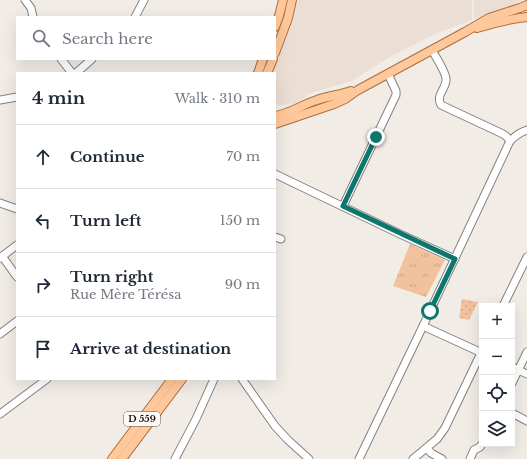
<!DOCTYPE html>
<html lang="en">
<head>
<meta charset="utf-8">
<style>
	body { margin:0; font-family:"Libre Baskerville",serif; background:#f2f2f3; color:#1f2937 }
	.controls { position:absolute; right:12px; bottom:12px; display:grid; overflow:hidden; border-radius:0px; box-shadow:0 4px 16px #0002 }
	.controls button { width:36px; height:36px; display:grid; place-items:center; padding:0; border:0; border-bottom:1px solid #e0e1e3; background:#fff; color:#1f2937; font:20px sans-serif }
	.stop { position:absolute; width:12px; height:12px; margin:-9px; border:3px solid #0f766e; border-radius:50%; background:#fff }
	.stop.end { background:#0f766e; border-color:#fff; box-shadow:0 1px 4px #0008 }
	.list { margin:0; padding:0; list-style:none }
	h2 { display:flex; justify-content:space-between; align-items:center; height:52px; margin:0; padding:0 16px; font-size:17px }
	h2 small { font-size:13px; font-weight:400; color:#747a83 }
	.list li { display:grid; grid-template-columns:26px 1fr auto; gap:12px; align-items:center; box-sizing:border-box; height:64px; padding:0 16px; border-top:1px solid #e0e1e3 }
	.list b { display:block; font-size:15px; white-space:nowrap }
	.list p { margin:0; font-size:13px; white-space:nowrap; color:#747a83 }
	.list em { font-size:13px; font-style:normal; color:#747a83 }
	.icon { flex:none; width:22px; height:22px; fill:none; stroke:currentColor; stroke-width:2; stroke-linecap:round; stroke-linejoin:round }
	.map { position:relative; flex:none; width:527px; height:459px; overflow:hidden }
	.search { position:absolute; background:#fff; box-shadow:0 4px 16px #0002; left:16px; top:16px; width:260px; height:44px; display:flex; align-items:center; gap:10px; box-sizing:border-box; padding:0 14px; border-radius:0px; color:#747a83; font-size:15px }
	.panel { position:absolute; background:#fff; box-shadow:0 4px 16px #0002; left:16px; top:72px; width:260px; height:308px; border-radius:0px }
	.map>svg:first-child { display:block }
</style>
</head>
<body>
<div class="map">
<svg width="527" height="459" viewBox="0 0 527 459">
	<defs>
		<pattern id="grass-tufts" width="24" height="20" patternUnits="userSpaceOnUse"><rect width="24" height="20" fill="#f2c29d"/><path d="M3 7l-1-3M5 7V3M7 7l1-3M15 17l-1-3M17 17v-4M19 17l1-3" fill="none" stroke="#cea686"/></pattern>
		<pattern id="park-dots" width="8" height="8" patternUnits="userSpaceOnUse"><rect width="8" height="8" fill="#f2c29d"/><path d="M2 2h.1M6 6h.1" fill="none" stroke="#cea686" stroke-width="1.8" stroke-linecap="round"/></pattern>
	</defs>
	<rect width="100%" height="100%" fill="#f2ece7"/>
	<!-- built -->
	<g fill="#ebded5">
		<path d="M 298,0 L 472,0 L 472,20 L 435,34 L 388,58 L 352,81 L 311,93 L 295,104 L 279,105 L 275,104 L 275,73 L 273,73 L 278,60 L 289,31 Z"/>
		<path d="M 474,0 L 523,0 L 505,8 L 474,19 Z"/>
	</g>
	<!-- grass -->
	<path fill="url(#grass-tufts)" d="M 410,244 L 445,260 L 426,297 L 393,286 Z"/>
	<!-- park -->
	<path fill="url(#park-dots)" d="M 462,299 L 478,302 L 469,320 L 459,318 Z"/>
	<g fill="none" stroke-linecap="round" stroke-linejoin="round">
		<!-- minor casing -->
		<g stroke="#85807c" stroke-width="9">
			<g id="minor">
				<path d="M 25,0 L 31,8 L 33,17"/>
				<path d="M 135,17 L 144,0"/>
				<path d="M 432,50 C 435,56 446,72 446,79 C 447,88 435,95 441,105 L 503,134 L 507,137 L 510,141"/>
				<path d="M 61,59 L 72,73"/>
				<path d="M 76,73 L 92,59"/>
				<path d="M 0,100 L 17,97"/>
				<path d="M 275,174 L 400,234 L 455,259"/>
				<path d="M 0,203 L 17,209"/>
				<path d="M 343,206 L 396,95 L 396,91 L 388,74"/>
				<path d="M 275,237 L 281,239"/>
				<path d="M 2,256 L 17,277"/>
				<path d="M 0,258 L 17,245"/>
				<path d="M 503,306 L 527,257"/>
				<path d="M 423,326 L 482,353"/>
				<path d="M 0,334 L 17,321"/>
				<path d="M 512,367 L 527,374"/>
				<path d="M 242,379 L 275,426 L 288,440 L 309,459"/>
				<path d="M 512,383 L 527,352"/>
				<path d="M 512,413 L 527,421"/>
				<path d="M 0,414 L 47,379"/>
				<path d="M 427,448 L 431,453 L 442,459"/>
				<path d="M 175,459 L 196,419 L 214,379"/>
				<path d="M 359,459 L 423,326 L 510,141 C 515,136 520,132 527,130"/>
				<path d="M 413,459 L 437,439 L 445,428 L 482,351"/>
				<path d="M 470,459 L 474,450 L 480,447 L 482,444"/>
			</g>
		</g>
		<!-- major casing -->
		<g stroke="#ab6f3d" stroke-width="10">
			<g id="major">
				<path d="M 275,27 L 279,16 L 283,0"/>
				<path d="M 477,28 C 493,23 510,19 527,17"/>
				<path d="M 275,53 L 288,18 L 292,0"/>
				<path d="M 258,73 L 263,59"/>
				<path d="M 267,73 L 273,59"/>
				<path d="M 275,116 C 290,114 303,104 317,100 C 328,96 340,95 351,91"/>
				<path d="M 275,124 L 334,104 L 345,99 L 358,90 L 465,32 L 489,18 L 520,8 L 527,5"/>
				<path d="M 112,459 L 172,379"/>
				<path d="M 122,459 L 182,379"/>
			</g>
		</g>
		<!-- minor -->
		<use href="#minor" stroke="#fff" stroke-width="7"/>
		<!-- major -->
		<use href="#major" stroke="#ffc89b" stroke-width="8"/>
	</g>
	<g fill="none" stroke-linecap="round" stroke-linejoin="round">
		<!-- route -->
		<path stroke="#0f766e" stroke-width="5" d="M 376,137 L 343,206 L 455,259 L 430,311"/>
	</g>
	<g text-anchor="middle" stroke-width="3" stroke-linejoin="round" paint-order="stroke">
		<!-- shield labels -->
		<rect fill="#fef9f5" stroke="#565350" stroke-width="1" x="124" y="412" width="36" height="14" rx="3"/>
		<g font-size="9" font-weight="bold" fill="#0e0c0a">
			<text x="142" y="422">D 559</text>
		</g>
	</g>
</svg>
<div class="controls">
<button>+</button>
<button>−</button>
<button><svg class="icon" aria-label="locate" viewBox="0 0 24 24"><circle cx="12" cy="12" r="6"/><path d="M12 2v4M12 18v4M2 12h4M18 12h4"/></svg></button>
<button><svg class="icon" aria-label="layers" viewBox="0 0 24 24"><path d="M12 4l9 5-9 5-9-5zM3 14l9 5 9-5"/></svg></button>
</div>
<div class="stop" style="left:430px;top:311px"></div>
<div class="stop end" style="left:376px;top:137px"></div>
<div class="search"><svg class="icon" aria-label="search" viewBox="0 0 24 24"><circle cx="10" cy="10" r="6"/><path d="M15 15l6 6"/></svg>Search here</div>
<section class="panel">
<h2>4 min<small>Walk · 310 m</small></h2>
<ul class="list">
<li><svg class="icon" aria-label="ahead" viewBox="0 0 24 24"><path d="M12 20V5M6 11l6-6 6 6"/></svg><div><b>Continue</b></div><em>70 m</em></li>
<li><svg class="icon" aria-label="left" viewBox="0 0 24 24"><path d="M17 20v-9H6M10 6l-5 5 5 5"/></svg><div><b>Turn left</b></div><em>150 m</em></li>
<li><svg class="icon" aria-label="right" viewBox="0 0 24 24"><path d="M7 20v-9h11M14 6l5 5-5 5"/></svg><div><b>Turn right</b><p>Rue Mère Térésa</p></div><em>90 m</em></li>
<li><svg class="icon" aria-label="arrive" viewBox="0 0 24 24"><path d="M6 21V4h12l-3 4 3 4H6"/></svg><div><b>Arrive at destination</b></div></li>
</ul>
</section>
</div>
</body>
</html>
